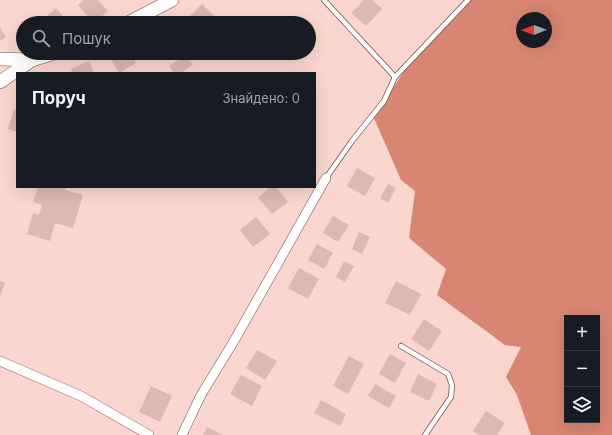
<!DOCTYPE html>
<html lang="uk">
<head>
<meta charset="utf-8">
<style>
	body { margin:0; font-family:Inter,sans-serif; background:#20242c; color:#f1f3f6 }
	.controls { position:absolute; right:12px; bottom:12px; display:grid; overflow:hidden; border-radius:0px; box-shadow:0 4px 16px #0002 }
	.controls button { width:36px; height:36px; display:grid; place-items:center; padding:0; border:0; border-bottom:1px solid #363941; background:#171b24; color:#f1f3f6; font:20px sans-serif }
	.compass { position:absolute; left:516px; top:12px; width:36px; height:36px; border-radius:50%; background:#171b24; box-shadow:0 4px 16px #0002; rotate:269deg }
	.list { margin:0; padding:0; list-style:none }
	h2 { display:flex; justify-content:space-between; align-items:center; height:52px; margin:0; padding:0 16px; font-size:17px }
	h2 small { font-size:13px; font-weight:400; color:#9ea1a6 }
	.icon { flex:none; width:22px; height:22px; fill:none; stroke:currentColor; stroke-width:2; stroke-linecap:round; stroke-linejoin:round }
	.map { position:relative; flex:none; width:612px; height:435px; overflow:hidden }
	.search { position:absolute; background:#171b24; box-shadow:0 4px 16px #0002; left:16px; top:16px; width:300px; height:44px; display:flex; align-items:center; gap:10px; box-sizing:border-box; padding:0 14px; border-radius:22px; color:#9ea1a6; font-size:15px }
	.panel { position:absolute; background:#171b24; box-shadow:0 4px 16px #0002; left:16px; top:72px; width:300px; height:116px; border-radius:0px }
	.map>svg:first-child { display:block }
</style>
</head>
<body>
<div class="map">
<svg width="612" height="435" viewBox="0 0 612 435">
	<rect width="100%" height="100%" fill="#fad6ce"/>
	<!-- forest -->
	<path fill="#d88573" fill-rule="evenodd" d="M 468,0 L 612,0 L 612,435 L 531,435 L 517,395 L 506,377 L 521,347 L 505,345 L 437,295 L 446,269 L 409,238 L 415,191 L 401,180 L 374,118 L 406,68 ZM 522,18 L 546,18 L 546,42 L 522,42 ZM 567,318 L 597,318 L 597,420 L 567,420 Z"/>
	<!-- building -->
	<g fill="#dcb9b1">
		<path d="M 84,0 L 98,0 L 108,11 L 94,23 L 78,5 Z"/>
		<path d="M 364,0 L 372,0 L 382,9 L 366,26 L 351,13 Z"/>
		<path d="M 202,4 L 216,18 L 211,23 L 194,23 L 188,18 Z"/>
		<path d="M 56,8 L 68,22 L 66,23 L 44,23 L 42,21 Z"/>
		<path d="M 0,27 L 6,37 L 0,41 Z"/>
		<path d="M 23,29 L 23,41 L 19,31 Z"/>
		<path d="M 121,53 L 129,53 L 136,63 L 119,73 L 111,60 Z"/>
		<path d="M 186,55 L 193,65 L 181,73 L 174,73 L 169,66 Z"/>
		<path d="M 89,61 L 94,73 L 72,73 L 71,69 Z"/>
		<path d="M 14,109 L 17,110 L 17,132 L 8,129 Z"/>
		<path d="M 357,168 L 375,178 L 365,196 L 347,186 Z"/>
		<path d="M 388,184 L 396,188 L 388,203 L 380,198 Z"/>
		<path d="M 38,187 L 66,187 L 65,190 L 83,195 L 73,228 L 55,223 L 50,241 L 27,234 L 33,213 L 39,215 L 42,205 L 33,202 Z"/>
		<path d="M 270,187 L 276,187 L 288,202 L 272,214 L 258,198 Z"/>
		<path d="M 333,216 L 349,225 L 338,242 L 323,233 Z"/>
		<path d="M 256,217 L 270,234 L 253,247 L 240,230 Z"/>
		<path d="M 359,232 L 370,237 L 362,254 L 352,249 Z"/>
		<path d="M 317,244 L 333,253 L 324,269 L 308,260 Z"/>
		<path d="M 344,261 L 354,266 L 345,282 L 336,277 Z"/>
		<path d="M 299,268 L 319,279 L 308,299 L 288,288 Z"/>
		<path d="M 0,281 L 5,283 L 0,296 Z"/>
		<path d="M 396,281 L 421,294 L 410,315 L 385,303 Z"/>
		<path d="M 424,319 L 442,331 L 429,351 L 411,339 Z"/>
		<path d="M 257,350 L 277,361 L 265,380 L 246,368 Z"/>
		<path d="M 390,354 L 406,363 L 395,383 L 379,374 Z"/>
		<path d="M 349,356 L 364,364 L 348,394 L 333,386 Z"/>
		<path d="M 418,374 L 437,384 L 429,401 L 410,392 Z"/>
		<path d="M 241,375 L 262,386 L 252,406 L 230,394 Z"/>
		<path d="M 375,384 L 396,396 L 389,408 L 368,396 Z"/>
		<path d="M 151,386 L 172,396 L 160,422 L 139,412 Z"/>
		<path d="M 321,400 L 346,414 L 340,426 L 314,413 Z"/>
		<path d="M 486,411 L 505,423 L 497,435 L 479,435 L 473,431 Z"/>
		<path d="M 207,427 L 223,435 L 203,435 Z"/>
	</g>
	<g fill="none" stroke-linecap="round" stroke-linejoin="round">
		<!-- lane casing -->
		<g stroke="#6f504a" stroke-width="6">
			<g id="lane">
				<path d="M 324,0 L 395,77"/>
				<path d="M 326,178 L 352,141 L 384,101 L 395,77 L 468,0"/>
				<path d="M 401,346 L 448,374 L 452,385 L 451,397 L 425,435"/>
			</g>
		</g>
		<!-- street casing -->
		<g stroke="#6f504a" stroke-width="10">
			<g id="street">
				<path d="M 0,361 L 81,396 L 149,435"/>
				<path d="M 182,435 L 201,395 L 234,341 L 326,178"/>
			</g>
		</g>
		<!-- secondary casing -->
		<g stroke="#6f504a" stroke-width="14">
			<g id="secondary">
				<path d="M 128,23 L 172,0"/>
				<path d="M 0,59 L 32,60"/>
				<path d="M 0,82 L 32,60 L 54,53"/>
			</g>
		</g>
		<!-- lane -->
		<use href="#lane" stroke="#fff" stroke-width="4.5"/>
		<!-- street -->
		<use href="#street" stroke="#fff" stroke-width="9"/>
		<!-- secondary -->
		<use href="#secondary" stroke="#fff" stroke-width="13"/>
	</g>
</svg>
<div class="controls">
<button>+</button>
<button>−</button>
<button><svg class="icon" aria-label="layers" viewBox="0 0 24 24"><path d="M12 4l9 5-9 5-9-5zM3 14l9 5 9-5"/></svg></button>
</div>
<svg class="compass" viewBox="-18 -18 36 36"><path d="M0-13l5 13h-10z" fill="#e53935"/><path d="M0 13l5-13h-10z" fill="#9ea1a6"/></svg>
<div class="search"><svg class="icon" aria-label="search" viewBox="0 0 24 24"><circle cx="10" cy="10" r="6"/><path d="M15 15l6 6"/></svg>Пошук</div>
<section class="panel">
<h2>Поруч<small>Знайдено: 0</small></h2>
<ul class="list">
</ul>
</section>
</div>
</body>
</html>
